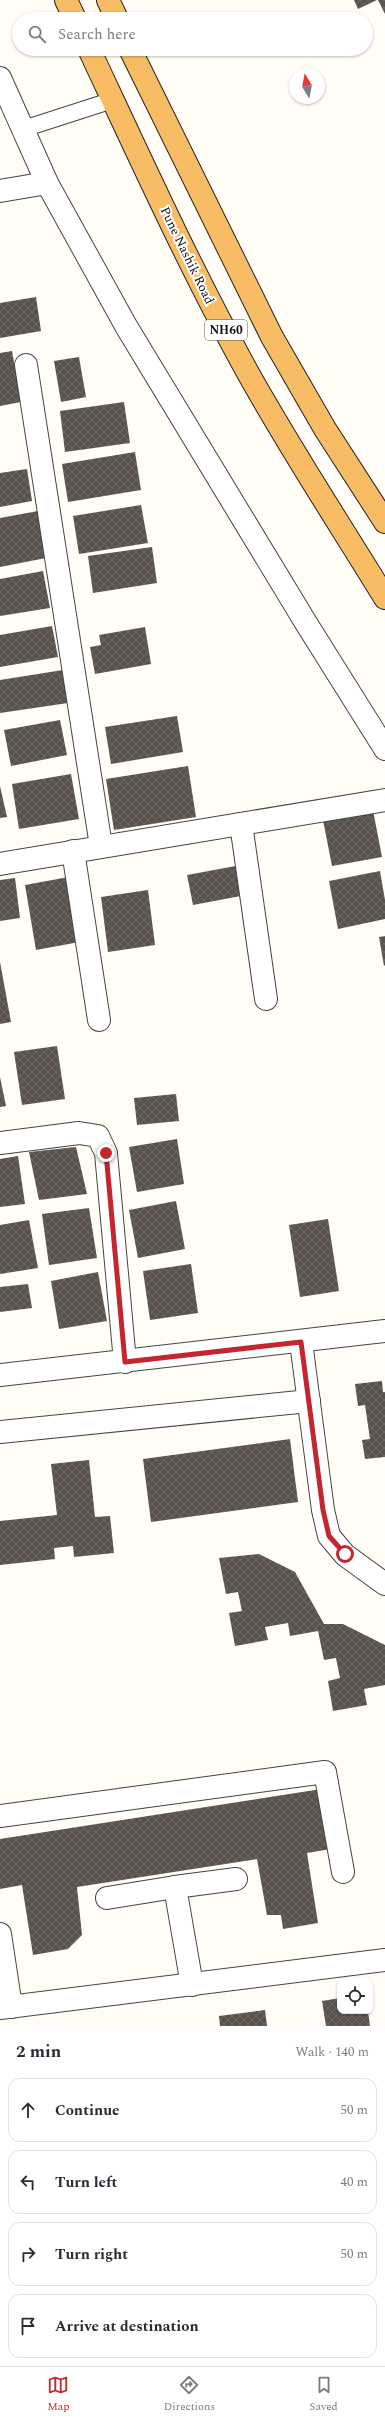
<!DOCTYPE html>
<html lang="en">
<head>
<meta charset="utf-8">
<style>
	body { margin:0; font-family:Spectral,serif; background:#f2f2f3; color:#2b2b33 }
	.controls { position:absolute; right:12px; bottom:12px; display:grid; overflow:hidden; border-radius:8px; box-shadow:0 1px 3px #0004 }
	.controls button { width:36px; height:36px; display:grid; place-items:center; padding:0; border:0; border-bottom:1px solid #e1e1e2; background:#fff; color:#2b2b33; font:20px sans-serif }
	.compass { position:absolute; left:289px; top:68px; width:36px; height:36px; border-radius:50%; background:#fff; box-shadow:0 1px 3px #0004; rotate:350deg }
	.stop { position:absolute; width:12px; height:12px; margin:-9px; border:3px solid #c4262e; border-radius:50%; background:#fff }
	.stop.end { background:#c4262e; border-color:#fff; box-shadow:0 1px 4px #0008 }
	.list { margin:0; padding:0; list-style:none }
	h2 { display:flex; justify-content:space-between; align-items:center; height:52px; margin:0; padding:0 16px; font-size:17px }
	h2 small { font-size:13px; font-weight:400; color:#7c7c81 }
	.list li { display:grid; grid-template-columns:26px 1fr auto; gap:12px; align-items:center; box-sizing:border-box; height:64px; margin:0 8px 8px; padding:0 8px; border:1px solid #e1e1e2; border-radius:12px }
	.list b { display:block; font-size:15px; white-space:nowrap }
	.list em { font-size:13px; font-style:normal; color:#7c7c81 }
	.icon { flex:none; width:22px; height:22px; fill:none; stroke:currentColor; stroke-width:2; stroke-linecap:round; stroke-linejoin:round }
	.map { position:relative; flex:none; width:385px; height:2026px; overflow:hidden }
	.search { position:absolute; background:#fff; box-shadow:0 1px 3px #0004; left:12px; right:12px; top:12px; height:44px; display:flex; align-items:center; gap:10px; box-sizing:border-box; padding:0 14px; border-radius:22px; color:#7c7c81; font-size:15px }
	.sheet { height:340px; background:#fff }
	nav { display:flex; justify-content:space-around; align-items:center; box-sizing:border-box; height:56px; border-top:1px solid #e1e1e2; background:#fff; font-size:11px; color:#7c7c81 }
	nav a { display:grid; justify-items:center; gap:2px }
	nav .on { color:#c4262e }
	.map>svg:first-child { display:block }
</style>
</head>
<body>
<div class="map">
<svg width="385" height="2026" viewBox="0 0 385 2026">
	<defs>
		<pattern id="building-cross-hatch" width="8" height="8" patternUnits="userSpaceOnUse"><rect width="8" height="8" fill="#5a524d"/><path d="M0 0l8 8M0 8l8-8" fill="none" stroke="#6d6662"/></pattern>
	</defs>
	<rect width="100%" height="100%" fill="#fffdf5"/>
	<!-- building -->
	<g fill="url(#building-cross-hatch)">
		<path d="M 354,0 L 377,0 L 358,9 Z"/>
		<path d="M 378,0 L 385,0 L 385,14 Z"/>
		<path d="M 36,297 L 41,331 L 0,338 L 0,303 Z"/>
		<path d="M 12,351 L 21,402 L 0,406 L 0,353 Z"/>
		<path d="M 79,357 L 86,397 L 61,402 L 54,361 Z"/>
		<path d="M 124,402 L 130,443 L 65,452 L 60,411 Z"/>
		<path d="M 135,452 L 141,490 L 68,502 L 62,464 Z"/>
		<path d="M 27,469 L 32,501 L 0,507 L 0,473 Z"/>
		<path d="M 141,505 L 148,543 L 79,554 L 73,516 Z"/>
		<path d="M 38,511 L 46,558 L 0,567 L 0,518 Z"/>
		<path d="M 152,547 L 157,583 L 93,593 L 88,556 Z"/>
		<path d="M 43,571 L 50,608 L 0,616 L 0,579 Z"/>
		<path d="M 52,626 L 58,657 L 0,667 L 0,635 Z"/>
		<path d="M 145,627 L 151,664 L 95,674 L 90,647 L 101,645 L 99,635 Z"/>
		<path d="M 63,670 L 68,703 L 0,713 L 0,680 Z"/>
		<path d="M 177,716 L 183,752 L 111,764 L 105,727 Z"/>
		<path d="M 60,720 L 67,755 L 11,766 L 4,730 Z"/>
		<path d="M 188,766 L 196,817 L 114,830 L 106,779 Z"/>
		<path d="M 71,774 L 79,819 L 19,829 L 12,784 Z"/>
		<path d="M 0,786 L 7,817 L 0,818 Z"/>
		<path d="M 372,805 L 382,857 L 332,866 L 322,815 Z"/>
		<path d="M 241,865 L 246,895 L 193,905 L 187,875 Z"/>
		<path d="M 380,871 L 385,900 L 385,919 L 338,929 L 329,881 Z"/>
		<path d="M 74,876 L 85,941 L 36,950 L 25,885 Z"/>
		<path d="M 15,878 L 20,918 L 0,921 L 0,880 Z"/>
		<path d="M 148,890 L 155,945 L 108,952 L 101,897 Z"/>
		<path d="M 385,936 L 385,965 L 384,966 L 379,937 Z"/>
		<path d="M 0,962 L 11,1022 L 0,1024 Z"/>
		<path d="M 57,1046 L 65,1099 L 22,1105 L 14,1052 Z"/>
		<path d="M 0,1077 L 6,1106 L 0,1107 Z"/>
		<path d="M 176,1094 L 179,1121 L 137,1125 L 134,1098 Z"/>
		<path d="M 177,1139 L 184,1184 L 137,1192 L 129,1147 Z"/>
		<path d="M 76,1147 L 87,1194 L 39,1200 L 29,1152 Z"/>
		<path d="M 18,1156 L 25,1204 L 0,1207 L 0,1159 Z"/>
		<path d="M 176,1201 L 185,1249 L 138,1258 L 129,1210 Z"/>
		<path d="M 89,1208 L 97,1258 L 49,1265 L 42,1214 Z"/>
		<path d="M 328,1219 L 339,1291 L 300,1297 L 289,1225 Z"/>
		<path d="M 29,1220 L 38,1268 L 0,1274 L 0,1225 Z"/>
		<path d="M 191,1264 L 198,1313 L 150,1320 L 143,1271 Z"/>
		<path d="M 98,1272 L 107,1321 L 59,1329 L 51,1281 Z"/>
		<path d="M 28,1284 L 32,1308 L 0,1312 L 0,1287 Z"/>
		<path d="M 382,1381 L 383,1392 L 385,1392 L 385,1457 L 365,1459 L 362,1440 L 370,1439 L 365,1405 L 358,1406 L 355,1384 Z"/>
		<path d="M 290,1439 L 298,1502 L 151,1522 L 143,1459 Z"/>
		<path d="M 89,1460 L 95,1517 L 110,1516 L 114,1553 L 74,1557 L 73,1546 L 54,1548 L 55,1559 L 0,1565 L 0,1521 L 57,1515 L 51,1464 Z"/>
		<path d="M 259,1554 L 295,1572 L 324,1624 L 343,1624 L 385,1645 L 385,1685 L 364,1689 L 367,1705 L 333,1711 L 328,1681 L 340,1678 L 336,1658 L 324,1660 L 318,1631 L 290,1636 L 288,1623 L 265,1627 L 268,1640 L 235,1646 L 229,1613 L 242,1611 L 238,1592 L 226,1594 L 219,1558 Z"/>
		<path d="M 328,1788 L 337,1848 L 307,1853 L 318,1923 L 283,1929 L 281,1915 L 267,1915 L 257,1859 L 77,1887 L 82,1935 L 68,1949 L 33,1955 L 22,1885 L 0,1889 L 0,1839 Z"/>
		<path d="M 340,1998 L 340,2011 L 368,2011 L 370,2026 L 326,2026 L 322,2001 Z"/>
		<path d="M 265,2010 L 267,2026 L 220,2026 L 219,2016 Z"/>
	</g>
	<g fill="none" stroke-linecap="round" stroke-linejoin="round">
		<!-- service casing -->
		<g stroke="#444" stroke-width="18">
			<path id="service" d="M 23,129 L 113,100"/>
		</g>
		<!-- minor casing -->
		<g stroke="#444" stroke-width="24">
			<g id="minor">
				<path d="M 0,78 L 47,183 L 126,326 L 306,623 L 385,749"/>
				<path d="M 0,191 L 47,183"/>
				<path d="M 26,365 L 101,846"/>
				<path d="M 241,824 L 266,999"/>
				<path d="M 73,851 L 99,1020"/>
				<path d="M 0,864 L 385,800"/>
				<path d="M 0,1143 L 79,1133 L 98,1136 L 106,1153 L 125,1362"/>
				<path d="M 301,1342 L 323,1510 L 329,1536 L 345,1555 L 385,1584"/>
				<path d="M 0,1375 L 385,1331"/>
				<path d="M 0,1432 L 309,1401"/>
				<path d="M 0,1816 L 325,1772 L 343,1872"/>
				<path d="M 107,1898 L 175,1887"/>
				<path d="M 0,1934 L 11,2007"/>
				<path d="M 192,1985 L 175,1887 L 236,1879"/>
				<path d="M 0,2008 L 385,1960"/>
			</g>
		</g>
		<!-- trunk casing -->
		<g stroke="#222" stroke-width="24">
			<g id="trunk">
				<path d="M 66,0 L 75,19"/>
				<path d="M 108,0 L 117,19"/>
				<path d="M 89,49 C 140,158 190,268 248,373 C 291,450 339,523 385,598"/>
				<path d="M 130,49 L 272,337 L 325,429 L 385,522"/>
			</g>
		</g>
		<!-- service -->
		<use href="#service" stroke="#fff" stroke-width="16"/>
		<!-- minor -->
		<use href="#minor" stroke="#fff" stroke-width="22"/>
		<!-- trunk -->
		<use href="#trunk" stroke="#f7bc64" stroke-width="22"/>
	</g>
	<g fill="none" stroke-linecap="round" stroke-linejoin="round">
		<!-- route -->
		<path stroke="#c4262e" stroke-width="5" d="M 106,1153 L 125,1362 L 301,1342 L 323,1510 L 329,1536 L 345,1554"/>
	</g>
	<g text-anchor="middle" stroke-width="4" stroke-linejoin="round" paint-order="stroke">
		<!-- shield labels -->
		<rect fill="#fff" stroke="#585858" stroke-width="1" x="205" y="320" width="42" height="20" rx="3"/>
		<g font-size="12" font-weight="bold" fill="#111">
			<text x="226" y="334">NH60</text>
		</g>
		<!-- street labels -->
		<g font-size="13" fill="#111" stroke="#fff">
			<text transform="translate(188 255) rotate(64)" y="5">Pune Nashik Road</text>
		</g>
	</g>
</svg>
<div class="controls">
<button><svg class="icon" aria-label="locate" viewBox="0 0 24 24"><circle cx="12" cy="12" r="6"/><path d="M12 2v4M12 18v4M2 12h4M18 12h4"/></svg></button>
</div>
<svg class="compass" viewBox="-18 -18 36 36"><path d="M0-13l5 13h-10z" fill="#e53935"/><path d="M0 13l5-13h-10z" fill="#7c7c81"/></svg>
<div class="stop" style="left:345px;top:1554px"></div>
<div class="stop end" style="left:106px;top:1153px"></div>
<div class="search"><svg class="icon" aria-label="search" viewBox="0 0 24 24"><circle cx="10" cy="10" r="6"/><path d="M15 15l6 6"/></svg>Search here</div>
</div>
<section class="sheet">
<h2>2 min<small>Walk · 140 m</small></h2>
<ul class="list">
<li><svg class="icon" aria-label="ahead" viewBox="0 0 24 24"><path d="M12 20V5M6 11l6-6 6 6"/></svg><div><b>Continue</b></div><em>50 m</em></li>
<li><svg class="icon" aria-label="left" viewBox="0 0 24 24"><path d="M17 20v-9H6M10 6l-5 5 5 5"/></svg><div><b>Turn left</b></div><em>40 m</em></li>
<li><svg class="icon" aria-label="right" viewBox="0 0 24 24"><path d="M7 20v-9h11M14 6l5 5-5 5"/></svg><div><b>Turn right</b></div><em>50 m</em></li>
<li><svg class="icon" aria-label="arrive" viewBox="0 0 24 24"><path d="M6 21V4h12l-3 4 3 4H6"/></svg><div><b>Arrive at destination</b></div></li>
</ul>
</section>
<nav>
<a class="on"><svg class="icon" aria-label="map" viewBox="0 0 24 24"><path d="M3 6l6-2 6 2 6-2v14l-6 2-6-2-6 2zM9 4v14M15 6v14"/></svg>Map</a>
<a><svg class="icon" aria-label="directions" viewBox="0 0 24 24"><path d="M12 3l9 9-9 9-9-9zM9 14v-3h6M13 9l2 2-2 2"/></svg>Directions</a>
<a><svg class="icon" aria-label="saved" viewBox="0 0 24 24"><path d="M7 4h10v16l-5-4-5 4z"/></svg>Saved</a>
</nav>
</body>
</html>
